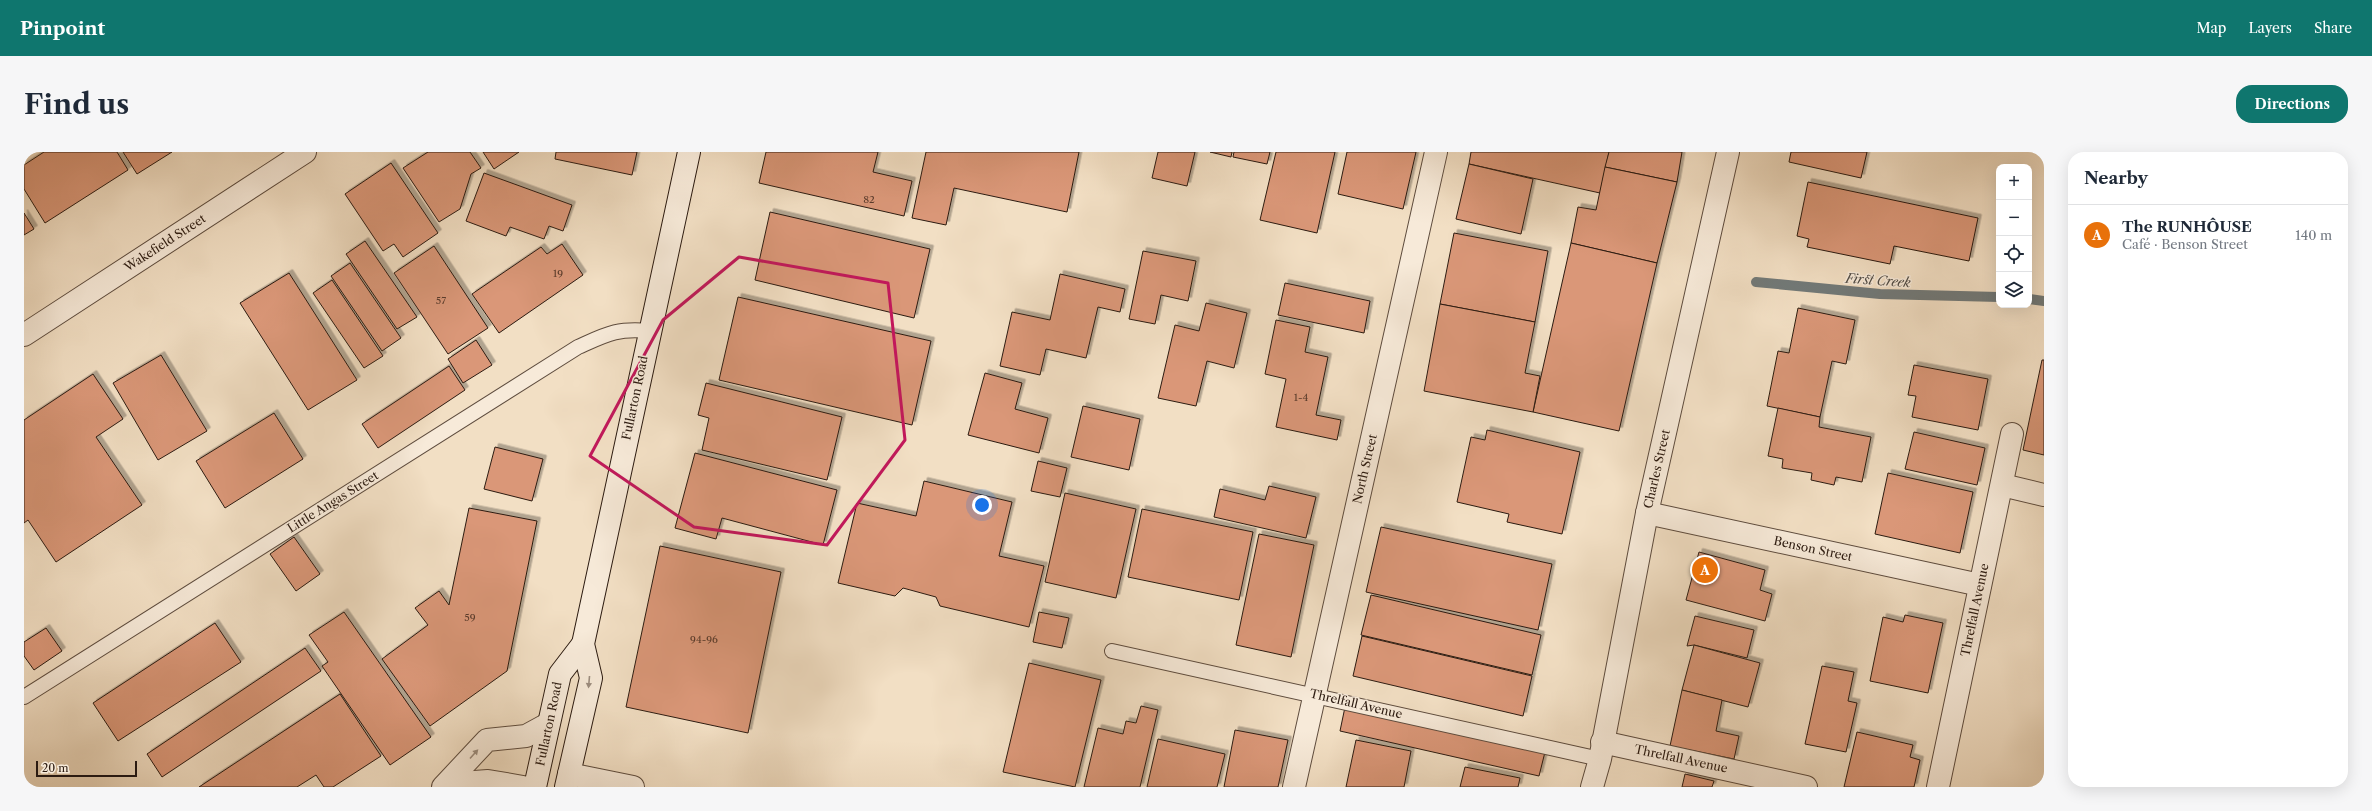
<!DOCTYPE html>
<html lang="en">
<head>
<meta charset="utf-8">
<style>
	body { margin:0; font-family:"Libre Caslon Text",serif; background:#f6f6f7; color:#1f2937 }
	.controls { position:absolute; right:12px; top:12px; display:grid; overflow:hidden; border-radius:8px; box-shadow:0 4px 16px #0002 }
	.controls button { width:36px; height:36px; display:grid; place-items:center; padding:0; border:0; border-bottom:1px solid #e0e1e3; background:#fff; color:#1f2937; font:20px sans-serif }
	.scale { position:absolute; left:12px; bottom:10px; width:101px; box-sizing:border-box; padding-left:4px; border:2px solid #2c1b11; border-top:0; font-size:11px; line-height:14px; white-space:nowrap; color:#2c1b11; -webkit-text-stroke:3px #f7ead9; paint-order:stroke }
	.you { position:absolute; left:958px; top:353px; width:14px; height:14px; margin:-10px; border:3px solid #fff; border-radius:50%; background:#1a73e8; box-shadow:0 0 0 6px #1a73e833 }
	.badge { display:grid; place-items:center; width:26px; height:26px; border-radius:50%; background:#0f766e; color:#fff; font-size:13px; font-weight:700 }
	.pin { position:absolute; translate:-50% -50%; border:2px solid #fff; box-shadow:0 1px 4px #0006 }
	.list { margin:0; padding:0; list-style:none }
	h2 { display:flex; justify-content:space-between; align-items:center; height:52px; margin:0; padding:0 16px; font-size:17px }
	h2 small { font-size:13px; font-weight:400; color:#747a83 }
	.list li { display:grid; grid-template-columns:26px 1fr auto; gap:12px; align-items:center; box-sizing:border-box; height:60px; padding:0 16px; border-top:1px solid #e0e1e3 }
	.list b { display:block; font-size:15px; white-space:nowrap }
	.list p { margin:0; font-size:13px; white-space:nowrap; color:#747a83 }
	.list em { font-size:13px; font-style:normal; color:#747a83 }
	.icon { flex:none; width:22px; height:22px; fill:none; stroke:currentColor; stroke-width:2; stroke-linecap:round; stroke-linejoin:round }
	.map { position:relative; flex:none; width:2020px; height:635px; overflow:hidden; border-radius:16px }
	header { display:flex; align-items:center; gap:24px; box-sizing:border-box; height:56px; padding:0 20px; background:#0f766e; color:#fff }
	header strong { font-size:19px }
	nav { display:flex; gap:22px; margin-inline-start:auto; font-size:14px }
	.intro { display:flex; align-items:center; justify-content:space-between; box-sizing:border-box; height:96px; padding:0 24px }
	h1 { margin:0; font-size:28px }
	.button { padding:10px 18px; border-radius:16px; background:#0f766e; color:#fff; font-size:14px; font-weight:700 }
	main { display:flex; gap:24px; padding:0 24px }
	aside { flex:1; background:#fff; border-radius:16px; box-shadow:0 4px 16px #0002 }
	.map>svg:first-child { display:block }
</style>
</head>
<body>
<header>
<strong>Pinpoint</strong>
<nav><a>Map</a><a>Layers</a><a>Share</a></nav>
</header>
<div class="intro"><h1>Find us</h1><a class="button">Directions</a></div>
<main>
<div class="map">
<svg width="2020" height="635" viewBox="0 0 2020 635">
	<defs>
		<filter id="shadow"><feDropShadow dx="3.5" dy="-3.5" stdDeviation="0" flood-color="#0004"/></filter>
	</defs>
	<rect width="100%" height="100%" fill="#f2dfc4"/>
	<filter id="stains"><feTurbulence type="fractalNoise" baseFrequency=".005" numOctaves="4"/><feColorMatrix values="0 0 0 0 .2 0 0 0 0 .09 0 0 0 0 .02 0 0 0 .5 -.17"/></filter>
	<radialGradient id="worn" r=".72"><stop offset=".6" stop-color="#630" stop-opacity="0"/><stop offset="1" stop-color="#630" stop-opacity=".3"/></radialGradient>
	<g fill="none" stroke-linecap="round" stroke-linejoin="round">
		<!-- stream -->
		<g stroke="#727a79" stroke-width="10">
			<path d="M 1732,130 L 1856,142 L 1975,145"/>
			<path d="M 2005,147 L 2020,149"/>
		</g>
	</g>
	<!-- building -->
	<g fill="#da9778" stroke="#2c1b11" filter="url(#shadow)">
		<path d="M 20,0 L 93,0 L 104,18 L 21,71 L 0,37 L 0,13 Z"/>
		<path d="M 99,0 L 148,0 L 113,22 Z"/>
		<path d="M 404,0 L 446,0 L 457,16 L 447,22 L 436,57 L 415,70 L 379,16 Z"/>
		<path d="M 459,0 L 495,0 L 470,17 Z"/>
		<path d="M 532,0 L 613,0 L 608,23 L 531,7 Z"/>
		<path d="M 742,0 L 854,0 L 849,20 L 888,29 L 880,64 L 735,31 Z"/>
		<path d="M 902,0 L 1055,0 L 1043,60 L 930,36 L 922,73 L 888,66 Z"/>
		<path d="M 1134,0 L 1171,0 L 1163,34 L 1128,26 Z"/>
		<path d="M 1186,0 L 1208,0 L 1207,5 Z"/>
		<path d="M 1210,0 L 1246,0 L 1243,12 L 1209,5 Z"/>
		<path d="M 1252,0 L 1311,0 L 1293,81 L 1236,68 Z"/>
		<path d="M 1323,0 L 1392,0 L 1379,57 L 1314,42 Z"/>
		<path d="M 1447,0 L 1585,0 L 1576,41 L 1445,12 Z"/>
		<path d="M 1585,0 L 1658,0 L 1653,30 L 1581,15 Z"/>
		<path d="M 1767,0 L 1843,0 L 1837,26 L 1765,10 Z"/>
		<path d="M 367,11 L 414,81 L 379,105 L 370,92 L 359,99 L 321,42 Z"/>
		<path d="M 1445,12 L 1509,27 L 1497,82 L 1432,67 Z"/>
		<path d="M 1581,15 L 1653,30 L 1633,111 L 1547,91 L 1554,55 L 1572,58 Z"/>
		<path d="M 460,21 L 548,53 L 539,79 L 525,74 L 520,87 L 486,75 L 482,84 L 442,69 Z"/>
		<path d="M 1784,30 L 1954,66 L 1945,109 L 1870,94 L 1866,112 L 1783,95 L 1785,87 L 1773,84 Z"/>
		<path d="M 746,60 L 906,97 L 890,166 L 731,128 Z"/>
		<path d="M 0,61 L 10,77 L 0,83 Z"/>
		<path d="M 1430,81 L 1524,99 L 1511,170 L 1416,152 Z"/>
		<path d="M 341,89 L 393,165 L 373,177 L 322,102 Z"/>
		<path d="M 1547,91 L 1633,111 L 1595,279 L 1509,260 Z"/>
		<path d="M 538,92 L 559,123 L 475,181 L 448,142 L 517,95 L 523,102 Z"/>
		<path d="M 410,94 L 464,176 L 424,202 L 370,121 Z"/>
		<path d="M 1119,99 L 1172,109 L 1164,149 L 1137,143 L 1131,172 L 1105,167 Z"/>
		<path d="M 326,111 L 377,186 L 358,199 L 307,124 Z"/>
		<path d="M 265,121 L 333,228 L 284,258 L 216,151 Z"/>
		<path d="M 1036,122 L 1101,137 L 1096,160 L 1074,155 L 1062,206 L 1022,197 L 1016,223 L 976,214 L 988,160 L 1026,168 Z"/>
		<path d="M 308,128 L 359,204 L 340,216 L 289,141 Z"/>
		<path d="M 1261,131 L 1346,149 L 1340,181 L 1254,163 Z"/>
		<path d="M 714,145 L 907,189 L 888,273 L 695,228 Z"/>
		<path d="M 1182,151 L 1223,161 L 1210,216 L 1183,209 L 1172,254 L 1134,246 L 1151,173 L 1175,179 Z"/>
		<path d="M 1416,152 L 1511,170 L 1501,221 L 1516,224 L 1509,260 L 1400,239 Z"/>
		<path d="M 1774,156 L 1831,168 L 1822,212 L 1808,209 L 1796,265 L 1743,254 L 1754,199 L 1765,201 Z"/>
		<path d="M 1252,168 L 1286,175 L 1281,200 L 1304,205 L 1292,263 L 1317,268 L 1313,288 L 1252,275 L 1262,227 L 1241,222 Z"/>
		<path d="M 452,188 L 468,213 L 439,231 L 424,207 Z"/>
		<path d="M 137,203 L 183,279 L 134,308 L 89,231 Z"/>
		<path d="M 2018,208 L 2020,208 L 2020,303 L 1999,298 Z"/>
		<path d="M 1890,213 L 1964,227 L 1954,278 L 1888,265 L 1892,244 L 1884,243 Z"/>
		<path d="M 425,214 L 441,238 L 354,296 L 338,272 Z"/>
		<path d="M 961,221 L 998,231 L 991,257 L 1024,266 L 1015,301 L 944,283 Z"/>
		<path d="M 69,222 L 99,267 L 72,285 L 118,353 L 32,410 L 4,368 L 0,371 L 0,268 Z"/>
		<path d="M 682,231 L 818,265 L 803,328 L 678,298 L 685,266 L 674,263 Z"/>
		<path d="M 1059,254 L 1116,267 L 1105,318 L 1047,305 Z"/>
		<path d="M 1754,256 L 1796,265 L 1795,275 L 1847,285 L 1838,330 L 1812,325 L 1810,333 L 1787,328 L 1788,321 L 1758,316 L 1759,307 L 1744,304 Z"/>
		<path d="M 250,261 L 279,307 L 201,356 L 172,309 Z"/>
		<path d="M 1463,278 L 1556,300 L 1538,382 L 1483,370 L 1485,362 L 1433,350 L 1447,285 L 1461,288 Z"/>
		<path d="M 1890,280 L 1961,296 L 1953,333 L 1881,317 Z"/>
		<path d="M 471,295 L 519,307 L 508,349 L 460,337 Z"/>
		<path d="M 671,301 L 813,338 L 799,393 L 698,366 L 692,387 L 651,376 Z"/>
		<path d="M 1014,309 L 1043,316 L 1036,345 L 1007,339 Z"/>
		<path d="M 1864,321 L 1949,340 L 1936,401 L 1851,382 Z"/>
		<path d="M 900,329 L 988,350 L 975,404 L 1020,414 L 1005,475 L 916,454 L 912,445 L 879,436 L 871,444 L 814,431 L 833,351 L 892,364 Z"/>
		<path d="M 1245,334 L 1292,345 L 1282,386 L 1190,365 L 1196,337 L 1241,348 Z"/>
		<path d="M 1041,341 L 1112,357 L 1092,446 L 1021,430 Z"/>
		<path d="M 445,356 L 513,369 L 483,519 L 406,574 L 358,507 L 404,473 L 391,456 L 415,439 L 425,453 Z"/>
		<path d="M 1118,357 L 1229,380 L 1215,448 L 1104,425 Z"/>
		<path d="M 1357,375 L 1528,412 L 1514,478 L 1342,440 Z"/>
		<path d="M 1235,382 L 1290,393 L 1267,505 L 1212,493 Z"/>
		<path d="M 270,385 L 296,422 L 272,439 L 246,402 Z"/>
		<path d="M 636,394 L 757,420 L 724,581 L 602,555 Z"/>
		<path d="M 1675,400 L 1741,418 L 1736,438 L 1748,442 L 1741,469 L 1662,448 Z"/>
		<path d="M 1347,443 L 1517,483 L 1508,523 L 1337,483 Z"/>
		<path d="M 320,460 L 407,585 L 366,613 L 298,514 L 304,510 L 285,483 Z"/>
		<path d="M 1015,460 L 1045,466 L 1038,496 L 1009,490 Z"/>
		<path d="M 1881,463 L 1919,471 L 1904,541 L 1846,529 L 1859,465 L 1879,470 Z"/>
		<path d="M 1671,464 L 1730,478 L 1723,506 L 1670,493 L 1663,494 Z"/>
		<path d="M 191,471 L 217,510 L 94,589 L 69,551 Z"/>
		<path d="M 22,476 L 38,499 L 10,518 L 0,504 L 0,490 Z"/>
		<path d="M 1338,484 L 1508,524 L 1499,564 L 1329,524 Z"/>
		<path d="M 1670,493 L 1736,511 L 1724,555 L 1658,538 Z"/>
		<path d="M 281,496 L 297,519 L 138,625 L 123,602 Z"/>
		<path d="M 1005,511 L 1077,528 L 1051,635 L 979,620 Z"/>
		<path d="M 1798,514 L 1830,520 L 1824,549 L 1833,551 L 1822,600 L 1781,592 Z"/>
		<path d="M 1658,538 L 1698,548 L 1692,579 L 1715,584 L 1710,607 L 1646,594 Z"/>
		<path d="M 316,542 L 357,604 L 309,635 L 300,635 L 292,623 L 273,635 L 175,635 Z"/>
		<path d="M 1117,554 L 1134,558 L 1116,635 L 1060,635 L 1074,576 L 1099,582 L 1102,569 L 1112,571 Z"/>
		<path d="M 1321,555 L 1521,600 L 1515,624 L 1316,579 Z"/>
		<path d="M 1211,578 L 1264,588 L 1254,635 L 1200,635 Z"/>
		<path d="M 1833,580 L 1889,593 L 1886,605 L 1896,608 L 1890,635 L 1820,635 Z"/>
		<path d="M 1134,587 L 1201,602 L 1193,635 L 1123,635 Z"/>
		<path d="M 1332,588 L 1387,599 L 1380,635 L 1322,635 Z"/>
		<path d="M 1441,615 L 1496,626 L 1494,635 L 1436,635 Z"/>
		<path d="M 1661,622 L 1690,629 L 1688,635 L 1658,635 Z"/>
	</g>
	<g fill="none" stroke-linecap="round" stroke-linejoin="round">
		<!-- lane casing -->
		<g stroke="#5e4c3e" stroke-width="16">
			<g id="lane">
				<path d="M 1088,499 L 1576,607"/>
				<path d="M 0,545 L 554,195 C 583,182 593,176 625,179"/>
			</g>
		</g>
		<!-- street casing -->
		<g stroke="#5e4c3e" stroke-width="24">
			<g id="street">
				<path d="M 0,183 L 281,0"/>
				<path d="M 1978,333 L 2020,343"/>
				<path d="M 1623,361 L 1956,433"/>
				<path d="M 1578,590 L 1782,635"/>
				<path d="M 545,622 L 609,635"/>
				<path d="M 424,632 L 464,629 L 499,635"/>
				<path d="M 419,635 L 463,588 L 502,584 L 524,572"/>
				<path d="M 1270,635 L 1412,0"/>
				<path d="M 1568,635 L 1576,607 L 1623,361 L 1704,0"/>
				<path d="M 1914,635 L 1988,282"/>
			</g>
		</g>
		<!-- secondary casing -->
		<g stroke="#2c1b11" stroke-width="24">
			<g id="secondary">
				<path d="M 511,635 L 536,522 L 559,492"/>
				<path d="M 542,635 L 567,526 L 559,492 L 665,0"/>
			</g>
		</g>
		<!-- lane -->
		<use href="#lane" stroke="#f7ead9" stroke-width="14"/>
		<!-- street -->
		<use href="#street" stroke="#f7ead9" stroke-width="22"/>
		<!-- secondary -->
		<use href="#secondary" stroke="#f7ead9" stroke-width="22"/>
	</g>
	<!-- one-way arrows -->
	<defs><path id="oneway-solid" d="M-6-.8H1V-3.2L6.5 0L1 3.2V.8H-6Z"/></defs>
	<g fill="#9c8d7f">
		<use href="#oneway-solid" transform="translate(565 530) rotate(95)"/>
		<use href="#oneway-solid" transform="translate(450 602) rotate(-48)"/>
	</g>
	<!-- marked area -->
	<path fill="none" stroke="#c2185b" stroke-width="3" stroke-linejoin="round" d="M 715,105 L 864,131 L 881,288 L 803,393 L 670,375 L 566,304 L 639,168 Z"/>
	<g text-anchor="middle" stroke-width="3" stroke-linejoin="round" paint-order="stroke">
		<!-- number labels -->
		<g font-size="10" fill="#583a2b">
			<text x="845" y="51">82</text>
			<text x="534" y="125">19</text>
			<text x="417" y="152">57</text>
			<text x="1277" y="249">1-4</text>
			<text x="446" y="469">59</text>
			<text x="680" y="491">94-96</text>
		</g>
		<!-- street labels -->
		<g font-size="12" fill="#2c1b11" stroke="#f7ead9">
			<text transform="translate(141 91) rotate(-33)" y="4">Wakefield Street</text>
			<text transform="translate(611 246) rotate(-78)" y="4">Fullarton Road</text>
			<text transform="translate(1341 317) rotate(-77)" y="4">North Street</text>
			<text transform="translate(1633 317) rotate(-77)" y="4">Charles Street</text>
			<text transform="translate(309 350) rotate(-32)" y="4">Little Angas Street</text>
			<text transform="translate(1789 397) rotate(12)" y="4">Benson Street</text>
			<text transform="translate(1951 458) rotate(-78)" y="4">Threlfall Avenue</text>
			<text transform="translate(1332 552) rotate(13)" y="4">Threlfall Avenue</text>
			<text transform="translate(525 572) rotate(-78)" y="4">Fullarton Road</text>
			<text transform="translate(1657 607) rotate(12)" y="4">Threlfall Avenue</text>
		</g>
		<!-- water labels -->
		<g font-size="13" font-style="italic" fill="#4f4b45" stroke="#f7ead9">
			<text transform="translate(1854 128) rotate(4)" y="5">First Creek</text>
		</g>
	</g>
	<rect width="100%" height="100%" filter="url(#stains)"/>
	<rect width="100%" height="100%" fill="url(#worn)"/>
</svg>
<div class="controls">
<button>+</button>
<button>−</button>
<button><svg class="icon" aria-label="locate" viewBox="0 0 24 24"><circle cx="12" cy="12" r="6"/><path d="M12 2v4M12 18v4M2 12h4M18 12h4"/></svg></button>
<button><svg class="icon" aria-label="layers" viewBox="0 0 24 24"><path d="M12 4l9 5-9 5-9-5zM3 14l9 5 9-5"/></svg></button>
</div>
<div class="scale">20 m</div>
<div class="you"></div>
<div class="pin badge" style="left:1681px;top:418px;background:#e8710a">A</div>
</div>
<aside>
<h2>Nearby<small></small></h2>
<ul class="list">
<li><span class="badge" style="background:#e8710a">A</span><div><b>The RUNHÔUSE</b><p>Café · Benson Street</p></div><em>140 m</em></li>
</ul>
</aside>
</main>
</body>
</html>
